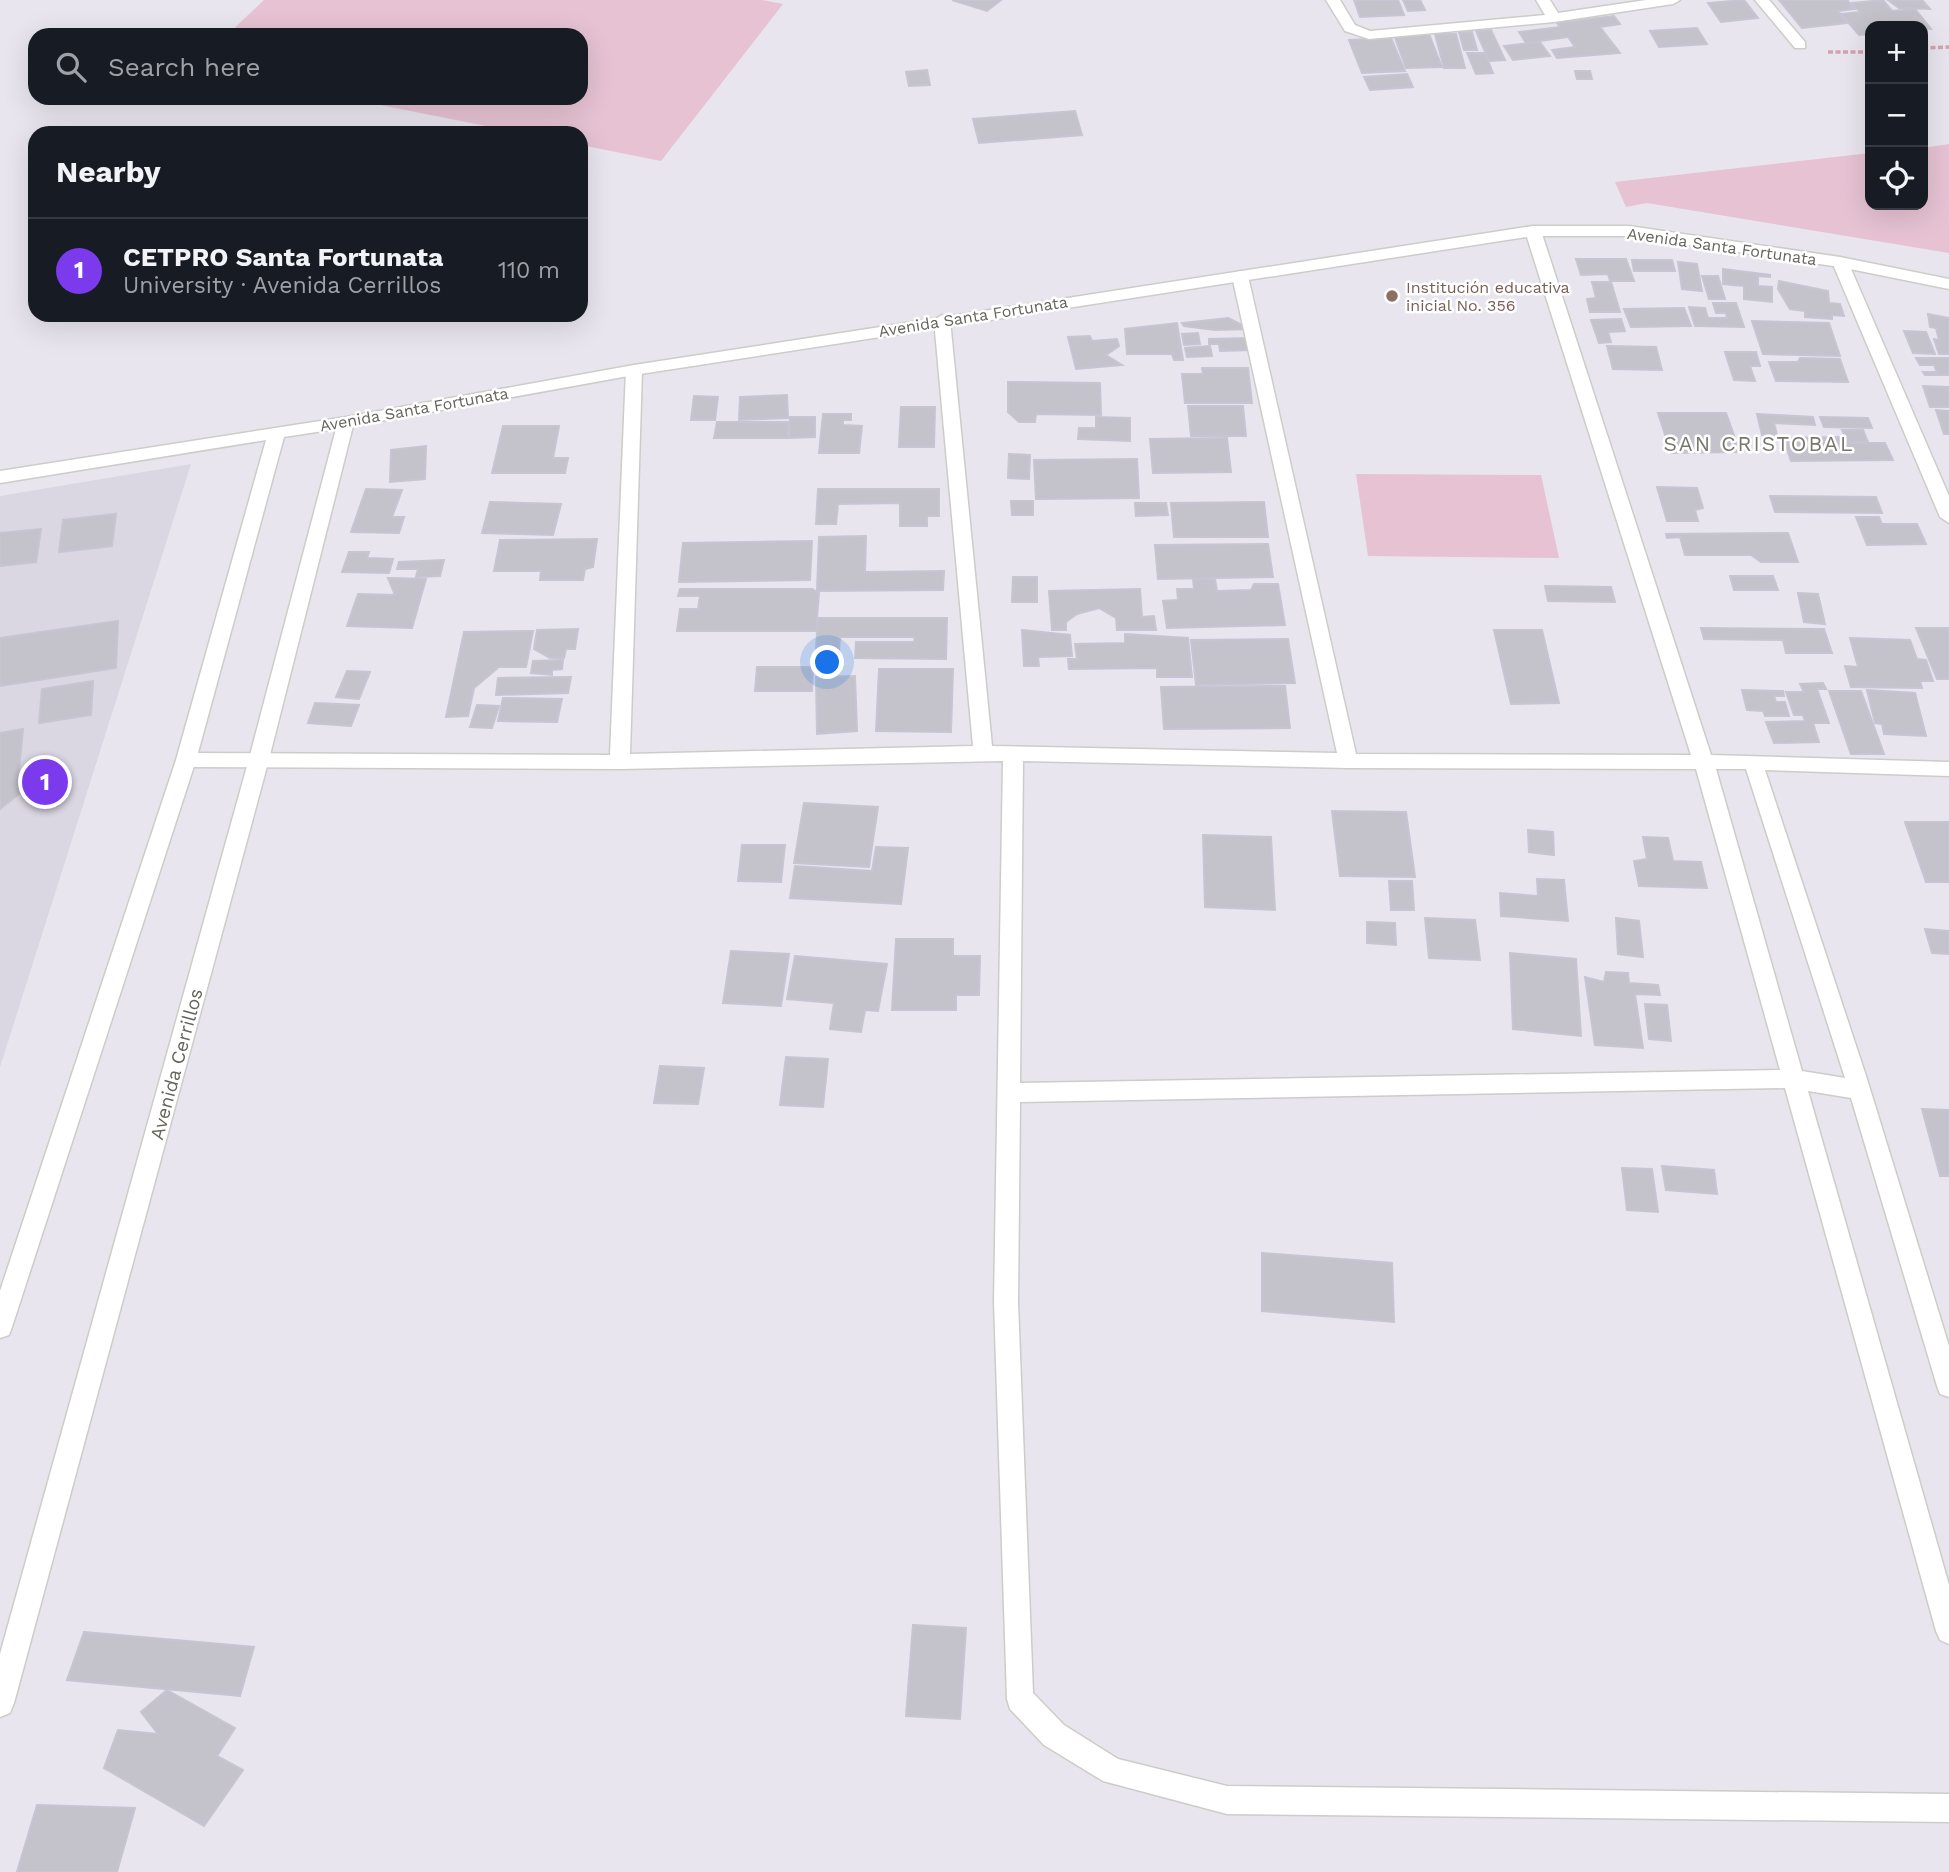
<!DOCTYPE html>
<html lang="en">
<head>
<meta charset="utf-8">
<style>
	body { margin:0; font-family:"Work Sans",sans-serif; background:#242831; color:#f1f3f6 }
	.controls { position:absolute; right:21px; top:21px; display:grid; overflow:hidden; border-radius:14px; box-shadow:0 7px 28px #0002 }
	.controls button { width:63px; height:63px; display:grid; place-items:center; padding:0; border:0; border-bottom:2px solid #363941; background:#171b24; color:#f1f3f6; font:35px sans-serif }
	.you { position:absolute; left:828px; top:663px; width:24px; height:24px; margin:-18px; border:5px solid #fff; border-radius:50%; background:#1a73e8; box-shadow:0 0 0 10px #1a73e833 }
	.badge { display:grid; place-items:center; width:46px; height:46px; border-radius:50%; background:#7c3aed; color:#fff; font-size:23px; font-weight:700 }
	.pin { position:absolute; translate:-50% -50%; border:4px solid #fff; box-shadow:0 2px 7px #0006 }
	.list { margin:0; padding:0; list-style:none }
	h2 { display:flex; justify-content:space-between; align-items:center; height:91px; margin:0; padding:0 28px; font-size:30px }
	h2 small { font-size:23px; font-weight:400; color:#9ea1a6 }
	.list li { display:grid; grid-template-columns:46px 1fr auto; gap:21px; align-items:center; box-sizing:border-box; height:105px; padding:0 28px; border-top:2px solid #363941 }
	.list b { display:block; font-size:26px; white-space:nowrap }
	.list p { margin:0; font-size:23px; white-space:nowrap; color:#9ea1a6 }
	.list em { font-size:23px; font-style:normal; color:#9ea1a6 }
	.icon { flex:none; width:38px; height:38px; fill:none; stroke:currentColor; stroke-width:2; stroke-linecap:round; stroke-linejoin:round }
	.map { position:relative; flex:none; width:1949px; height:1872px; overflow:hidden }
	.search { position:absolute; background:#171b24; box-shadow:0 7px 28px #0002; left:28px; top:28px; width:560px; height:77px; display:flex; align-items:center; gap:18px; box-sizing:border-box; padding:0 24px; border-radius:21px; color:#9ea1a6; font-size:26px }
	.panel { position:absolute; background:#171b24; box-shadow:0 7px 28px #0002; left:28px; top:126px; width:560px; height:196px; border-radius:21px }
	.map>svg:first-child { display:block }
</style>
</head>
<body>
<div class="map">
<svg width="1949" height="1872" viewBox="0 0 1949 1872">
	<rect width="100%" height="100%" fill="#e8e5ef"/>
	<!-- education -->
	<path fill="#dad6e2" d="M 191,464 L 0,1067 L 0,496 Z"/>
	<!-- green -->
	<g fill="#e6c2d3">
		<path d="M 264,0 L 762,0 L 783,4 L 661,161 L 581,145 L 581,133 L 522,133 L 345,98 L 581,98 L 581,35 L 227,35 Z"/>
		<path d="M 1949,144 L 1949,253 L 1647,203 L 1626,207 L 1615,182 L 1870,153 L 1870,205 L 1923,205 L 1923,148 Z"/>
		<path d="M 1356,474 L 1541,475 L 1559,558 L 1368,556 Z"/>
	</g>
	<!-- building -->
	<g fill="#c4c2ca" stroke="#c7c4d4" stroke-width="2">
		<path d="M 952,0 L 1001,0 L 987,11 Z"/>
		<path d="M 1354,0 L 1398,0 L 1404,15 L 1360,17 Z"/>
		<path d="M 1403,0 L 1420,0 L 1425,10 L 1408,11 Z"/>
		<path d="M 1744,0 L 1758,18 L 1721,22 L 1708,3 Z"/>
		<path d="M 1779,0 L 1847,0 L 1855,9 L 1838,11 L 1848,23 L 1802,28 Z"/>
		<path d="M 1883,0 L 1892,11 L 1915,9 L 1931,29 L 1870,26 L 1870,34 L 1859,35 L 1841,14 L 1860,12 L 1852,3 Z"/>
		<path d="M 1888,0 L 1922,0 L 1930,9 L 1899,8 Z"/>
		<path d="M 1614,16 L 1620,24 L 1600,27 L 1620,53 L 1557,58 L 1552,50 L 1575,47 L 1568,37 L 1526,43 L 1519,32 L 1560,27 L 1557,23 Z"/>
		<path d="M 1697,28 L 1707,44 L 1659,47 L 1650,31 Z"/>
		<path d="M 1491,30 L 1505,60 L 1489,61 L 1476,31 Z"/>
		<path d="M 1459,32 L 1472,32 L 1477,50 L 1464,50 Z"/>
		<path d="M 1429,34 L 1442,67 L 1406,68 L 1394,35 Z"/>
		<path d="M 1435,34 L 1456,34 L 1465,68 L 1444,68 Z"/>
		<path d="M 1391,38 L 1405,71 L 1362,73 L 1349,40 Z"/>
		<path d="M 1540,42 L 1550,56 L 1513,60 L 1504,46 Z"/>
		<path d="M 1467,53 L 1485,53 L 1493,73 L 1476,74 Z"/>
		<path d="M 927,70 L 930,85 L 909,86 L 906,72 Z"/>
		<path d="M 1575,71 L 1590,71 L 1592,79 L 1577,79 Z"/>
		<path d="M 1407,74 L 1413,87 L 1370,90 L 1364,77 Z"/>
		<path d="M 1075,111 L 1082,135 L 979,143 L 973,119 Z"/>
		<path d="M 1576,259 L 1626,259 L 1634,281 L 1610,281 L 1608,274 L 1581,275 Z"/>
		<path d="M 1632,260 L 1672,260 L 1675,271 L 1634,271 Z"/>
		<path d="M 1678,262 L 1697,264 L 1702,291 L 1682,289 Z"/>
		<path d="M 1723,269 L 1770,275 L 1770,277 L 1758,276 L 1758,286 L 1772,287 L 1772,302 L 1744,299 L 1744,286 L 1723,284 Z"/>
		<path d="M 1702,276 L 1718,276 L 1725,299 L 1709,299 Z"/>
		<path d="M 1779,281 L 1828,291 L 1829,303 L 1840,304 L 1844,316 L 1832,315 L 1832,319 L 1805,317 L 1805,311 L 1790,309 L 1778,289 Z"/>
		<path d="M 1592,282 L 1611,282 L 1620,312 L 1590,312 L 1587,299 L 1596,298 Z"/>
		<path d="M 1713,303 L 1736,303 L 1744,327 L 1695,326 L 1689,307 L 1705,308 L 1708,318 L 1727,318 L 1726,313 L 1716,313 Z"/>
		<path d="M 1684,308 L 1691,326 L 1631,327 L 1624,309 Z"/>
		<path d="M 1928,314 L 1949,318 L 1949,354 L 1939,354 L 1934,339 L 1939,340 L 1936,328 L 1930,327 Z"/>
		<path d="M 1228,318 L 1250,329 L 1215,330 L 1184,326 L 1182,323 Z"/>
		<path d="M 1621,319 L 1625,331 L 1608,332 L 1611,342 L 1599,343 L 1591,320 Z"/>
		<path d="M 1752,321 L 1829,323 L 1840,356 L 1763,354 Z"/>
		<path d="M 1177,323 L 1183,360 L 1174,360 L 1172,354 L 1127,354 L 1125,329 Z"/>
		<path d="M 1904,331 L 1926,332 L 1935,354 L 1913,353 Z"/>
		<path d="M 1198,333 L 1200,344 L 1184,345 L 1182,334 Z"/>
		<path d="M 1090,336 L 1092,341 L 1117,339 L 1119,346 L 1106,355 L 1122,365 L 1076,369 L 1068,337 Z"/>
		<path d="M 1251,338 L 1253,350 L 1220,351 L 1219,344 L 1209,344 L 1209,339 Z"/>
		<path d="M 1210,346 L 1212,356 L 1187,357 L 1185,348 Z"/>
		<path d="M 1607,346 L 1656,347 L 1662,370 L 1613,369 Z"/>
		<path d="M 1725,352 L 1756,352 L 1760,366 L 1750,366 L 1755,381 L 1734,380 Z"/>
		<path d="M 1800,358 L 1840,359 L 1848,382 L 1776,381 L 1769,362 L 1798,362 Z"/>
		<path d="M 1916,358 L 1949,358 L 1949,375 L 1925,375 L 1923,372 L 1937,372 L 1934,365 L 1920,365 Z"/>
		<path d="M 1202,368 L 1248,368 L 1252,403 L 1185,403 L 1182,374 L 1203,374 Z"/>
		<path d="M 1008,382 L 1100,383 L 1101,415 L 1036,414 L 1035,422 L 1019,422 L 1008,412 Z"/>
		<path d="M 1923,386 L 1949,387 L 1949,407 L 1930,407 Z"/>
		<path d="M 787,395 L 788,418 L 739,420 L 740,397 Z"/>
		<path d="M 694,396 L 718,397 L 715,420 L 691,420 Z"/>
		<path d="M 1188,406 L 1243,406 L 1246,436 L 1191,436 Z"/>
		<path d="M 901,407 L 935,407 L 934,447 L 899,447 Z"/>
		<path d="M 1936,410 L 1949,411 L 1949,434 L 1944,434 Z"/>
		<path d="M 1658,413 L 1726,413 L 1740,452 L 1671,453 Z"/>
		<path d="M 823,414 L 851,414 L 851,420 L 843,420 L 843,425 L 862,426 L 859,453 L 819,453 Z"/>
		<path d="M 1757,414 L 1813,417 L 1815,425 L 1774,423 L 1777,435 L 1762,435 Z"/>
		<path d="M 790,417 L 815,417 L 815,437 L 789,438 Z"/>
		<path d="M 1096,417 L 1130,418 L 1130,441 L 1078,439 L 1079,428 L 1096,428 Z"/>
		<path d="M 1820,417 L 1868,418 L 1872,428 L 1824,427 Z"/>
		<path d="M 717,422 L 789,422 L 787,438 L 714,438 Z"/>
		<path d="M 503,426 L 559,426 L 553,458 L 568,458 L 565,473 L 492,473 Z"/>
		<path d="M 1842,430 L 1863,430 L 1868,442 L 1847,442 Z"/>
		<path d="M 1842,437 L 1845,443 L 1885,443 L 1893,460 L 1791,461 L 1783,438 Z"/>
		<path d="M 1227,438 L 1231,472 L 1153,473 L 1150,439 Z"/>
		<path d="M 426,446 L 425,479 L 390,482 L 391,450 Z"/>
		<path d="M 1009,454 L 1030,455 L 1029,479 L 1008,478 Z"/>
		<path d="M 1137,459 L 1139,498 L 1036,499 L 1034,460 Z"/>
		<path d="M 1657,487 L 1697,488 L 1703,508 L 1695,510 L 1698,521 L 1667,521 Z"/>
		<path d="M 366,489 L 402,490 L 392,517 L 404,517 L 399,533 L 351,532 Z"/>
		<path d="M 818,489 L 939,489 L 939,516 L 927,516 L 927,526 L 900,526 L 900,503 L 838,504 L 836,524 L 816,524 Z"/>
		<path d="M 1770,496 L 1876,497 L 1882,513 L 1775,512 Z"/>
		<path d="M 1011,501 L 1033,501 L 1033,515 L 1012,515 Z"/>
		<path d="M 490,502 L 561,504 L 553,535 L 482,533 Z"/>
		<path d="M 1264,502 L 1268,537 L 1174,537 L 1171,503 Z"/>
		<path d="M 1135,503 L 1166,503 L 1168,515 L 1136,516 Z"/>
		<path d="M 116,514 L 112,546 L 59,552 L 63,520 Z"/>
		<path d="M 1856,517 L 1879,517 L 1882,524 L 1917,524 L 1926,544 L 1867,545 Z"/>
		<path d="M 41,529 L 36,562 L 0,566 L 0,533 Z"/>
		<path d="M 1788,533 L 1798,562 L 1761,562 L 1751,555 L 1685,555 L 1680,537 L 1667,538 L 1666,534 Z"/>
		<path d="M 866,536 L 865,572 L 944,571 L 943,590 L 817,591 L 819,537 Z"/>
		<path d="M 597,539 L 593,567 L 585,569 L 583,580 L 540,580 L 541,571 L 494,571 L 500,540 Z"/>
		<path d="M 812,541 L 810,580 L 679,582 L 683,543 Z"/>
		<path d="M 1268,544 L 1273,577 L 1158,579 L 1155,545 Z"/>
		<path d="M 349,552 L 369,552 L 367,558 L 393,559 L 389,573 L 342,572 Z"/>
		<path d="M 444,560 L 440,576 L 416,577 L 418,569 L 397,569 L 399,562 Z"/>
		<path d="M 1730,576 L 1773,576 L 1778,590 L 1734,590 Z"/>
		<path d="M 1013,577 L 1037,577 L 1037,602 L 1012,602 Z"/>
		<path d="M 388,578 L 426,579 L 412,628 L 347,626 L 358,594 L 395,595 Z"/>
		<path d="M 1193,579 L 1215,579 L 1217,591 L 1251,590 L 1254,584 L 1278,584 L 1285,625 L 1167,628 L 1163,601 L 1178,600 L 1177,589 L 1194,589 Z"/>
		<path d="M 1545,586 L 1611,587 L 1615,602 L 1548,601 Z"/>
		<path d="M 680,589 L 812,589 L 819,593 L 816,631 L 677,631 L 680,609 L 698,609 L 700,596 L 678,596 Z"/>
		<path d="M 1140,589 L 1142,617 L 1154,616 L 1156,630 L 1117,630 L 1116,618 L 1099,608 L 1077,614 L 1066,622 L 1066,630 L 1052,630 L 1049,591 Z"/>
		<path d="M 1798,593 L 1818,594 L 1825,624 L 1804,622 Z"/>
		<path d="M 818,618 L 947,618 L 946,659 L 855,658 L 856,642 L 914,642 L 915,637 L 840,637 L 839,650 L 816,650 Z"/>
		<path d="M 118,621 L 116,668 L 0,686 L 0,638 Z"/>
		<path d="M 1701,628 L 1824,629 L 1832,653 L 1786,653 L 1783,640 L 1704,639 Z"/>
		<path d="M 1916,628 L 1949,628 L 1949,679 L 1937,679 Z"/>
		<path d="M 578,629 L 575,649 L 566,649 L 564,658 L 550,658 L 534,649 L 537,630 Z"/>
		<path d="M 1022,630 L 1070,635 L 1072,656 L 1038,657 L 1039,666 L 1024,666 Z"/>
		<path d="M 1494,630 L 1542,630 L 1559,703 L 1511,704 Z"/>
		<path d="M 533,631 L 526,667 L 499,667 L 474,688 L 468,716 L 446,717 L 464,632 Z"/>
		<path d="M 1125,634 L 1188,638 L 1192,677 L 1157,677 L 1157,668 L 1069,669 L 1068,659 L 1077,659 L 1075,644 L 1125,643 Z"/>
		<path d="M 1850,638 L 1910,640 L 1917,659 L 1926,660 L 1933,681 L 1920,681 L 1922,688 L 1851,687 L 1845,666 L 1858,667 Z"/>
		<path d="M 1288,639 L 1295,683 L 1196,685 L 1191,640 Z"/>
		<path d="M 563,660 L 562,669 L 552,670 L 552,675 L 531,673 L 533,661 Z"/>
		<path d="M 757,667 L 813,667 L 812,691 L 755,691 Z"/>
		<path d="M 879,669 L 953,669 L 951,732 L 876,731 Z"/>
		<path d="M 347,671 L 370,672 L 359,699 L 336,697 Z"/>
		<path d="M 855,676 L 857,731 L 817,734 L 816,677 Z"/>
		<path d="M 571,677 L 568,693 L 496,695 L 498,678 Z"/>
		<path d="M 93,681 L 91,715 L 39,723 L 42,689 Z"/>
		<path d="M 1823,683 L 1826,689 L 1817,689 L 1829,723 L 1813,723 L 1819,742 L 1774,743 L 1766,722 L 1805,721 L 1803,715 L 1794,715 L 1786,692 L 1804,692 L 1800,684 Z"/>
		<path d="M 1285,686 L 1290,728 L 1164,729 L 1161,687 Z"/>
		<path d="M 1742,690 L 1783,691 L 1784,696 L 1774,696 L 1776,702 L 1785,702 L 1789,716 L 1765,716 L 1763,711 L 1747,710 Z"/>
		<path d="M 1867,690 L 1915,693 L 1926,736 L 1884,734 L 1882,724 L 1875,723 Z"/>
		<path d="M 1829,691 L 1861,691 L 1884,754 L 1851,754 Z"/>
		<path d="M 503,698 L 562,699 L 557,722 L 498,721 Z"/>
		<path d="M 315,703 L 359,705 L 351,726 L 308,723 Z"/>
		<path d="M 477,705 L 499,706 L 492,728 L 470,727 Z"/>
		<path d="M 23,729 L 18,780 L 31,778 L 33,783 L 0,809 L 0,733 Z"/>
		<path d="M 804,803 L 878,807 L 869,867 L 794,863 Z"/>
		<path d="M 1332,811 L 1406,812 L 1415,877 L 1340,876 Z"/>
		<path d="M 1905,822 L 1949,822 L 1949,882 L 1926,882 Z"/>
		<path d="M 1528,830 L 1553,832 L 1554,855 L 1529,852 Z"/>
		<path d="M 1203,835 L 1271,837 L 1275,910 L 1205,907 Z"/>
		<path d="M 1643,837 L 1668,838 L 1673,861 L 1701,862 L 1707,888 L 1639,886 L 1634,861 L 1647,859 Z"/>
		<path d="M 742,845 L 785,845 L 781,882 L 738,881 Z"/>
		<path d="M 876,847 L 908,848 L 901,904 L 790,898 L 795,866 L 872,871 Z"/>
		<path d="M 1537,879 L 1564,880 L 1568,921 L 1501,916 L 1500,893 L 1538,896 Z"/>
		<path d="M 1389,881 L 1412,881 L 1414,910 L 1391,910 Z"/>
		<path d="M 1425,918 L 1475,920 L 1480,960 L 1429,958 Z"/>
		<path d="M 1616,918 L 1639,921 L 1643,957 L 1618,954 Z"/>
		<path d="M 1367,922 L 1395,923 L 1396,945 L 1367,943 Z"/>
		<path d="M 1925,929 L 1949,931 L 1949,954 L 1932,953 Z"/>
		<path d="M 896,939 L 953,939 L 953,956 L 980,956 L 979,995 L 956,995 L 956,1010 L 892,1010 Z"/>
		<path d="M 731,951 L 789,954 L 781,1006 L 723,1003 Z"/>
		<path d="M 1510,953 L 1576,959 L 1581,1036 L 1513,1029 Z"/>
		<path d="M 795,956 L 887,964 L 878,1011 L 865,1010 L 861,1032 L 830,1029 L 834,1003 L 787,999 Z"/>
		<path d="M 1606,972 L 1628,973 L 1629,983 L 1658,985 L 1660,995 L 1635,994 L 1643,1048 L 1595,1045 L 1585,977 L 1604,982 Z"/>
		<path d="M 1645,1004 L 1667,1005 L 1671,1041 L 1649,1039 Z"/>
		<path d="M 786,1057 L 828,1059 L 823,1107 L 780,1105 Z"/>
		<path d="M 660,1066 L 704,1068 L 698,1104 L 654,1103 Z"/>
		<path d="M 1922,1109 L 1949,1110 L 1949,1176 L 1940,1176 Z"/>
		<path d="M 1662,1166 L 1714,1170 L 1717,1194 L 1666,1190 Z"/>
		<path d="M 1622,1168 L 1652,1169 L 1658,1212 L 1627,1210 Z"/>
		<path d="M 1262,1253 L 1392,1263 L 1394,1322 L 1262,1311 Z"/>
		<path d="M 913,1625 L 966,1628 L 960,1719 L 906,1716 Z"/>
		<path d="M 84,1632 L 254,1647 L 240,1696 L 67,1680 Z"/>
		<path d="M 167,1690 L 235,1728 L 217,1756 L 243,1770 L 204,1826 L 104,1768 L 118,1730 L 158,1734 L 141,1712 Z"/>
		<path d="M 37,1805 L 135,1808 L 117,1872 L 17,1872 Z"/>
	</g>
	<g fill="none" stroke-linecap="round" stroke-linejoin="round">
		<!-- minor casing -->
		<g stroke="#cccdc7" stroke-width="3">
			<g id="minor">
				<path d="M 1326,0 L 1340,0 L 1355,25 L 1370,31 L 1545,15 L 1536,0 L 1550,0 L 1558,13 L 1646,0 L 1680,0 L 1673,4 L 1554,22 L 1369,39 L 1345,31 Z"/>
				<path d="M 1755,0 L 1769,0 L 1805,42 L 1805,48 L 1795,48 Z"/>
				<path d="M 1533,226 L 1541,231 L 1711,755 L 1949,762 L 1949,776 L 1765,770 L 1867,1079 L 1949,1346 L 1949,1397 L 1940,1394 L 1937,1386 L 1851,1098 L 1808,1091 L 1949,1585 L 1949,1644 L 1940,1640 L 1936,1631 L 1785,1088 L 1020,1102 L 1018,1302 L 1033,1693 L 1064,1725 L 1118,1759 L 1227,1786 L 1949,1794 L 1949,1822 L 1227,1814 L 1103,1781 L 1044,1745 L 1010,1709 L 1007,1699 L 994,1302 L 1003,761 L 620,769 L 186,767 L 176,760 L 186,753 L 610,755 L 626,370 L 634,365 L 642,370 L 630,754 L 973,746 L 934,320 L 942,315 L 950,320 L 992,746 L 1337,753 L 1232,276 L 1240,271 L 1248,276 L 1356,754 L 1691,755 L 1525,231 ZM 1023,761 L 1348,768 L 1696,769 L 1780,1070 L 1020,1083 ZM 1716,769 L 1746,769 L 1845,1078 L 1802,1071 Z"/>
				<path d="M 1840,257 L 1848,262 L 1949,496 L 1949,523 L 1940,517 L 1832,262 Z"/>
			</g>
		</g>
		<!-- tertiary casing -->
		<g stroke="#cccdc7" stroke-width="3">
			<path id="tertiary" d="M 1533,226 L 1629,226 L 1840,257 L 1949,279 L 1949,289 L 1840,267 L 1629,236 L 1533,236 L 634,375 L 353,426 L 269,759 L 14,1703 L 10,1713 L 0,1717 L 0,1654 L 249,759 L 336,429 L 284,437 L 196,760 L 12,1327 L 9,1335 L 0,1338 L 0,1291 L 176,760 L 266,440 L 0,483 L 0,471 L 346,417 L 634,365 Z"/>
		</g>
		<!-- path -->
		<g stroke="#d3a3ad" stroke-width="3.5" stroke-dasharray="5 2.5" stroke-linecap="butt">
			<path d="M 1923,48 L 1949,47"/>
			<path d="M 1828,52 L 1870,52"/>
		</g>
		<!-- minor -->
		<use href="#minor" fill="#fff" fill-rule="evenodd"/>
		<!-- tertiary -->
		<use href="#tertiary" fill="#fff" fill-rule="evenodd"/>
	</g>
	<!-- markers -->
	<circle fill="#8d6e63" stroke="#fff" stroke-width="2.5" cx="1392" cy="296" r="7"/>
	<g text-anchor="middle" stroke-width="5" stroke-linejoin="round" paint-order="stroke">
		<!-- far-street labels -->
		<g font-size="16" fill="#65655d" stroke="#fff">
			<text transform="translate(1722 246) rotate(8)" y="6">Avenida Santa Fortunata</text>
			<text transform="translate(973 316) rotate(-9)" y="6">Avenida Santa Fortunata</text>
			<text transform="translate(414 409) rotate(-10)" y="6">Avenida Santa Fortunata</text>
		</g>
		<!-- far-education labels -->
		<g font-size="16" fill="#785e54" stroke="#fff" text-anchor="start">
			<text x="1406" y="293">Institución educativa<tspan x="1406" dy="18">inicial No. 356</tspan></text>
		</g>
		<!-- street labels -->
		<g font-size="19" fill="#65655d" stroke="#fff">
			<text transform="translate(176 1064) rotate(-75)" y="7">Avenida Cerrillos</text>
		</g>
		<!-- neighbourhood labels -->
		<g font-size="21" letter-spacing="2" fill="#77776e" stroke="#fff">
			<text x="1759" y="451">SAN CRISTOBAL</text>
		</g>
	</g>
</svg>
<div class="controls">
<button>+</button>
<button>−</button>
<button><svg class="icon" aria-label="locate" viewBox="0 0 24 24"><circle cx="12" cy="12" r="6"/><path d="M12 2v4M12 18v4M2 12h4M18 12h4"/></svg></button>
</div>
<div class="you"></div>
<div class="pin badge" style="left:45px;top:782px">1</div>
<div class="search"><svg class="icon" aria-label="search" viewBox="0 0 24 24"><circle cx="10" cy="10" r="6"/><path d="M15 15l6 6"/></svg>Search here</div>
<section class="panel">
<h2>Nearby<small></small></h2>
<ul class="list">
<li><span class="badge">1</span><div><b>CETPRO Santa Fortunata</b><p>University · Avenida Cerrillos</p></div><em>110 m</em></li>
</ul>
</section>
</div>
</body>
</html>
